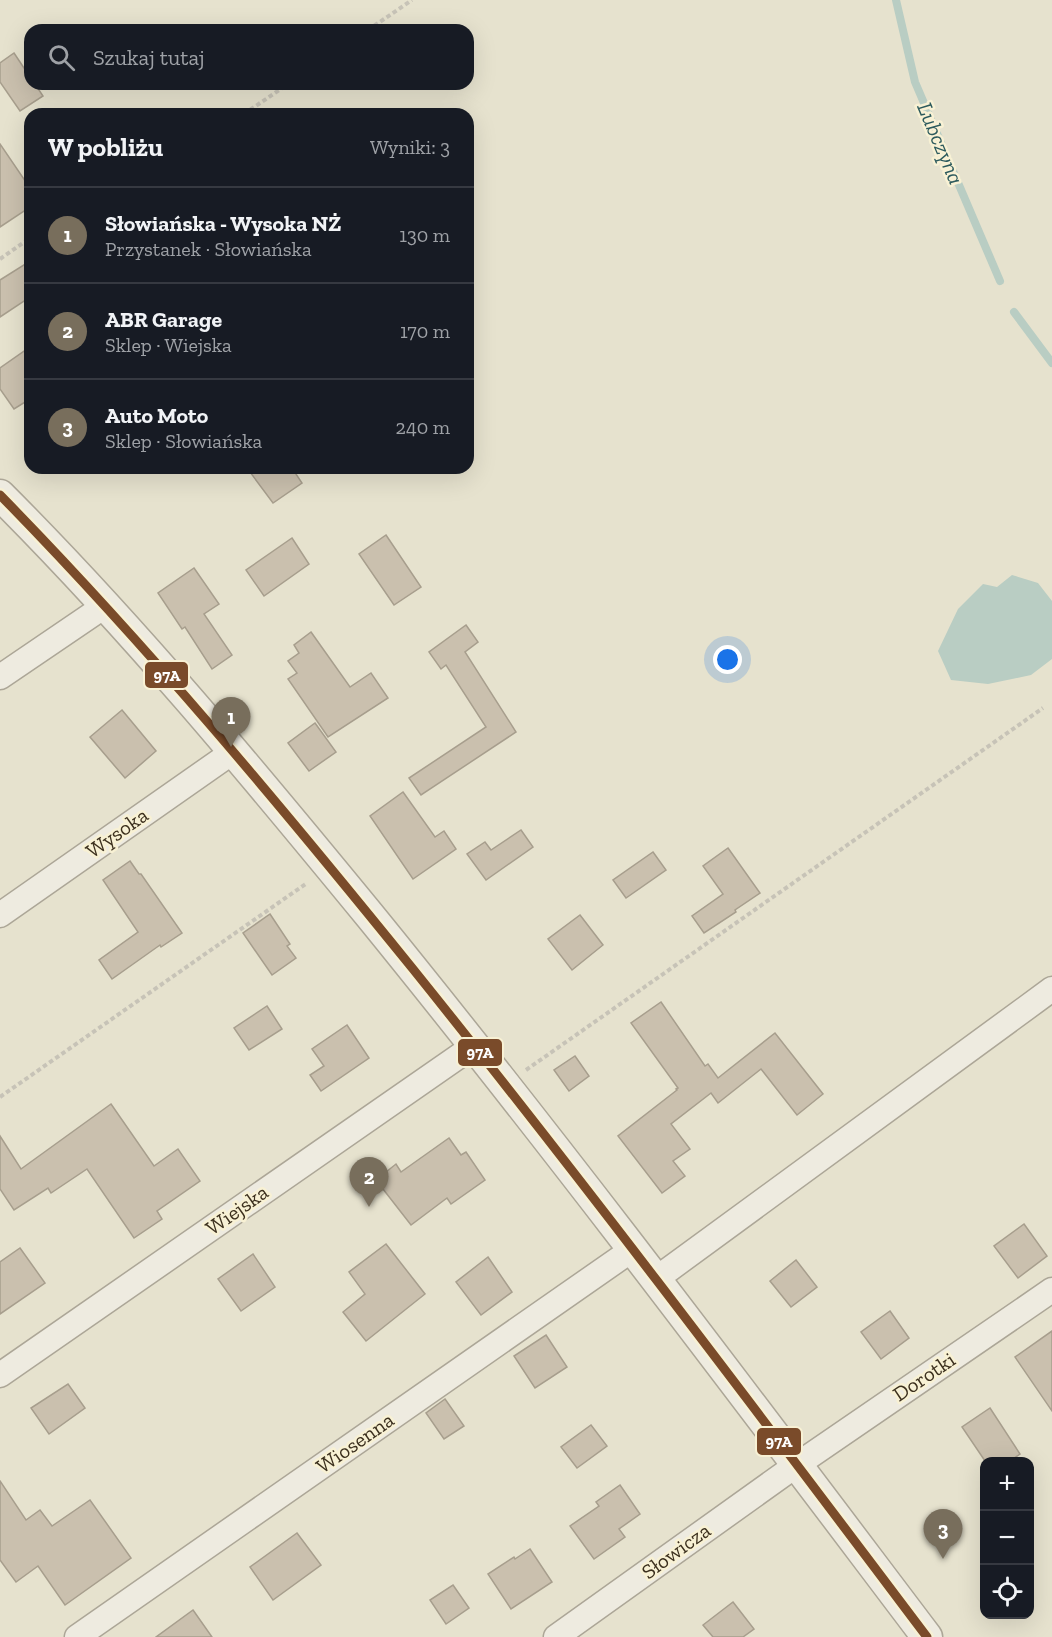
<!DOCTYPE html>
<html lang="pl">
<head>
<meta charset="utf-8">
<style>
	body { margin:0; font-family:"Zilla Slab",serif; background:#20242c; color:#f1f3f6 }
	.controls { position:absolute; right:18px; bottom:18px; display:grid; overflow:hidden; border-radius:12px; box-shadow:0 6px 24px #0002 }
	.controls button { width:54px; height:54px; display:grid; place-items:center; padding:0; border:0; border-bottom:2px solid #363941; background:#171b24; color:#f1f3f6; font:30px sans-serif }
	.you { position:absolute; left:728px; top:660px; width:21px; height:21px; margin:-15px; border:4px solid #fff; border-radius:50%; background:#1a73e8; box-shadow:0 0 0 9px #1a73e833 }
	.badge { display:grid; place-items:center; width:39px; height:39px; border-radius:50%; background:#786e5c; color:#fff; font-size:20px; font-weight:700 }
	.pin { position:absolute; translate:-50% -50px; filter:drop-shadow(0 2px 3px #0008) }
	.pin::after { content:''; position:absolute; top:32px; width:21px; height:18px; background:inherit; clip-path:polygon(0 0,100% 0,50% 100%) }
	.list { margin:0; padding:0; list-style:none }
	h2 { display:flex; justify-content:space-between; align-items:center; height:78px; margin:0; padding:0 24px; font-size:26px }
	h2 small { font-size:20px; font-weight:400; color:#9ea1a6 }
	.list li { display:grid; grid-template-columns:39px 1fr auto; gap:18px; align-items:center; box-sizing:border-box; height:96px; padding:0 24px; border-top:2px solid #363941 }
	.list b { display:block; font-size:22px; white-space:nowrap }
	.list p { margin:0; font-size:20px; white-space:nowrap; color:#9ea1a6 }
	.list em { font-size:20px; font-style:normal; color:#9ea1a6 }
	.icon { flex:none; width:33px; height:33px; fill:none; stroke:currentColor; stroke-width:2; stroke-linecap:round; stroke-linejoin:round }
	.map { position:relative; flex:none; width:1052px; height:1637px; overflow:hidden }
	.search { position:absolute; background:#171b24; box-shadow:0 6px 24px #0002; left:24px; top:24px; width:450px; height:66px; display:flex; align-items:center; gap:15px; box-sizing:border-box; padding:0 21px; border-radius:18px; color:#9ea1a6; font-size:22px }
	.panel { position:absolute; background:#171b24; box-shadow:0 6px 24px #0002; left:24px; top:108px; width:450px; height:366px; border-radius:18px }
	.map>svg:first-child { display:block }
</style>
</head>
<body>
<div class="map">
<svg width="1052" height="1637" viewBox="0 0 1052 1637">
	<rect width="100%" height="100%" fill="#e6e2ce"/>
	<!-- water -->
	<path fill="#b9cdc3" d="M 1012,575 L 1038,583 L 1052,601 L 1052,659 L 1031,675 L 988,684 L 951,680 L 938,651 L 958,609 L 983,584 L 997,587 Z"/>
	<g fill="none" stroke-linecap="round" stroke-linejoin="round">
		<!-- stream -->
		<g stroke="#b9cdc3" stroke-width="8">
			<path d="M 896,0 L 915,82 L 1000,281"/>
			<path d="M 1014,312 L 1052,363"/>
		</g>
	</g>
	<!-- building -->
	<g fill="#cac0ae" stroke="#a79e8d" stroke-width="1.5">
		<path d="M 14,53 L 30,77 L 30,84 L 35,84 L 43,96 L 20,111 L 0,82 L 0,63 Z"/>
		<path d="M 0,144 L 30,188 L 30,207 L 0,227 Z"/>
		<path d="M 30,261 L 30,297 L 0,317 L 0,280 Z"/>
		<path d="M 30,347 L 30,399 L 14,409 L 0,389 L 0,368 Z"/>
		<path d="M 247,468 L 292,468 L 302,483 L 273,503 Z"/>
		<path d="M 386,535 L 421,587 L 394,605 L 359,554 Z"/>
		<path d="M 292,538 L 309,564 L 264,596 L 246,570 Z"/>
		<path d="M 194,568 L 219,604 L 204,614 L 232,655 L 212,669 L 185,627 L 182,629 L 158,593 Z"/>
		<path d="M 466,625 L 478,642 L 465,652 L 516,732 L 421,795 L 409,778 L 486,727 L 446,665 L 441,669 L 429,652 Z"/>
		<path d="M 311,632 L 350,687 L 371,673 L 388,698 L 328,737 L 288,679 L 297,673 L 288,661 L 299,653 L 294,645 Z"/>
		<path d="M 122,710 L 156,751 L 125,778 L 90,737 Z"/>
		<path d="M 315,723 L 336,752 L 309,771 L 288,743 Z"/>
		<path d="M 403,792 L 435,837 L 444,831 L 456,849 L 413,879 L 370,816 Z"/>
		<path d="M 521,830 L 533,847 L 486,880 L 467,854 L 485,842 L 491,850 Z"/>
		<path d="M 728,848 L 760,893 L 735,910 L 736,912 L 704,933 L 692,916 L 723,894 L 703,866 Z"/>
		<path d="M 653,852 L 666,870 L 626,898 L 613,880 Z"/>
		<path d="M 130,861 L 139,874 L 141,874 L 182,933 L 161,947 L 160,945 L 112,979 L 99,960 L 138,932 L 103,880 Z"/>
		<path d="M 270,914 L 290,944 L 287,946 L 296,958 L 272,975 L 243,933 Z"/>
		<path d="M 580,915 L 603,945 L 572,970 L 548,939 Z"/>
		<path d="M 661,1002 L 705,1066 L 708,1064 L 718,1078 L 775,1033 L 823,1094 L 797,1115 L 761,1069 L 718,1103 L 711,1093 L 671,1124 L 690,1149 L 673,1161 L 685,1176 L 662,1193 L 618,1136 L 677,1090 L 676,1089 L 678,1088 L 631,1023 Z"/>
		<path d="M 267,1006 L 282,1029 L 249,1050 L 234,1028 Z"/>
		<path d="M 347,1025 L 369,1058 L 321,1091 L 310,1075 L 324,1066 L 312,1049 Z"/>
		<path d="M 575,1056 L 589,1076 L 569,1091 L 554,1070 Z"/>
		<path d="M 111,1104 L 154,1166 L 178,1149 L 200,1181 L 157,1211 L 162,1219 L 134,1238 L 87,1169 L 51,1193 L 48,1188 L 14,1210 L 0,1189 L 0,1136 L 21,1169 Z"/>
		<path d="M 449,1138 L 461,1155 L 466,1152 L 485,1180 L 451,1204 L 447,1198 L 411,1225 L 376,1180 L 396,1164 L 401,1172 Z"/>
		<path d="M 1024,1224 L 1047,1256 L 1018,1278 L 994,1246 Z"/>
		<path d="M 386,1244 L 425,1294 L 366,1341 L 343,1312 L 365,1294 L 349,1272 Z"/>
		<path d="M 20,1248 L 45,1283 L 0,1314 L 0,1262 Z"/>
		<path d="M 253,1254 L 275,1287 L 241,1311 L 218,1279 Z"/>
		<path d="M 488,1257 L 512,1292 L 481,1315 L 456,1282 Z"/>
		<path d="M 796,1260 L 817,1287 L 791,1307 L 770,1281 Z"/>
		<path d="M 890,1311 L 909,1338 L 881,1359 L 861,1332 Z"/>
		<path d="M 1052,1331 L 1052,1411 L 1015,1357 Z"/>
		<path d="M 546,1335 L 567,1367 L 535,1388 L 514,1356 Z"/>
		<path d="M 68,1384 L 85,1408 L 49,1434 L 31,1408 Z"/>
		<path d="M 445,1399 L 464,1426 L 444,1439 L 426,1413 Z"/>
		<path d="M 990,1408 L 1020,1454 L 1010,1461 L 985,1461 L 962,1427 Z"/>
		<path d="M 591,1425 L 607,1446 L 577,1468 L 561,1447 Z"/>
		<path d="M 0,1481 L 26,1520 L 40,1510 L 52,1526 L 90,1500 L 131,1558 L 65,1605 L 38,1566 L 16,1582 L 0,1560 Z"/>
		<path d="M 620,1485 L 640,1514 L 619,1529 L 625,1537 L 594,1559 L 570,1526 L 599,1506 L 596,1502 Z"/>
		<path d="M 297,1533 L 321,1565 L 273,1600 L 250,1567 Z"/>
		<path d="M 530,1549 L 552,1582 L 511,1609 L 488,1574 L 514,1557 L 515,1559 Z"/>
		<path d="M 453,1585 L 469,1608 L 446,1624 L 430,1600 Z"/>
		<path d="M 733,1602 L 754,1629 L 743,1637 L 713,1637 L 703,1625 Z"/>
		<path d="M 193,1610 L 212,1637 L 156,1637 Z"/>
	</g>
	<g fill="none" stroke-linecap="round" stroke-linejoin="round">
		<!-- minor casing -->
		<g stroke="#aca697" stroke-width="27">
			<g id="minor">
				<path d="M 0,677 L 106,605"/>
				<path d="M 0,915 L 234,751"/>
				<path d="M 656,1279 L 1052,989"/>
				<path d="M 0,1375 L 475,1045"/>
				<path d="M 77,1637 L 633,1249"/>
				<path d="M 556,1637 L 788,1471 L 1052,1290"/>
			</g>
		</g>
		<!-- tertiary casing -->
		<g stroke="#aca697" stroke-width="33">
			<path id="tertiary" d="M 0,495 C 133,628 252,772 371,917 C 562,1152 744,1395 927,1637"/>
		</g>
		<!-- path -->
		<g stroke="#c7c3b7" stroke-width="4" stroke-dasharray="4.5 3" stroke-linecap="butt">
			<path d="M 368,30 L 412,0"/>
			<path d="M 244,114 L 288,84"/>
			<path d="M 0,259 L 30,238"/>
			<path d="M 526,1070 L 1043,708"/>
			<path d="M 0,1097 L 307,883"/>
		</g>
		<!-- minor -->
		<use href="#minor" stroke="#eeebe0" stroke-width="24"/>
		<!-- tertiary -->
		<use href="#tertiary" stroke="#eeebe0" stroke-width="30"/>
		<!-- bus-1 casing -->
		<g stroke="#f8f1d4" stroke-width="14">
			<path id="bus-1" d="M 0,495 C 147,645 281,806 413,969 C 589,1188 758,1413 927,1637"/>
		</g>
		<!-- bus-1 -->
		<use href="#bus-1" stroke="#7a4b2a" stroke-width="9"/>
	</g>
	<g text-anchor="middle" stroke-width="5" stroke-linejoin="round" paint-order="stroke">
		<!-- street labels -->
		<g font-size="21" fill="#3c301e" stroke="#f8f1d4">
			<text transform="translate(117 833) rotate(-35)" y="7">Wysoka</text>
			<text transform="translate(237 1210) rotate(-35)" y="7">Wiejska</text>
			<text transform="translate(924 1377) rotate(-34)" y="7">Dorotki</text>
			<text transform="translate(355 1443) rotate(-35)" y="7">Wiosenna</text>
			<text transform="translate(676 1551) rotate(-36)" y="7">Słowicza</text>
		</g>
		<!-- water labels -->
		<g font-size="22" font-style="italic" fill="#2c5a5d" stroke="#f8f1d4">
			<text transform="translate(941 143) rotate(67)" y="8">Lubczyna</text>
		</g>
	</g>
	<g stroke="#f8f1d4" stroke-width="2">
		<rect x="144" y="661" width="45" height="28" rx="6" fill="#7a4b2a"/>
		<rect x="457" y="1038" width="46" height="29" rx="6" fill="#7a4b2a"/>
		<rect x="756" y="1427" width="46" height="29" rx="6" fill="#7a4b2a"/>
	</g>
	<g font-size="16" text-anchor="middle" font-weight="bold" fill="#fff">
		<text x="167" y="681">97A</text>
		<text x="480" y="1058">97A</text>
		<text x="779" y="1447">97A</text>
	</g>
</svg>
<div class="controls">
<button>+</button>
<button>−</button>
<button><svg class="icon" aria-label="locate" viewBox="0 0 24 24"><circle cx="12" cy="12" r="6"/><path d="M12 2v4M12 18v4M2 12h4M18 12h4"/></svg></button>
</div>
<div class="you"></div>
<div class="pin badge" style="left:231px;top:747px">1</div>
<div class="pin badge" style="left:369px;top:1207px">2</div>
<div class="pin badge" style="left:943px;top:1559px">3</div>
<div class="search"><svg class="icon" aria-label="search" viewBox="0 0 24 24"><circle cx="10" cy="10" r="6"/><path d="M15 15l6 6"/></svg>Szukaj tutaj</div>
<section class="panel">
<h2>W pobliżu<small>Wyniki: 3</small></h2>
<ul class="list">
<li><span class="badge">1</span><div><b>Słowiańska - Wysoka NŻ</b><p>Przystanek · Słowiańska</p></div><em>130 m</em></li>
<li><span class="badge">2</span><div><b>ABR Garage</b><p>Sklep · Wiejska</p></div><em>170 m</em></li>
<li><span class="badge">3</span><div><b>Auto Moto</b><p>Sklep · Słowiańska</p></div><em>240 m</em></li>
</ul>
</section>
</div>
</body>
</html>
